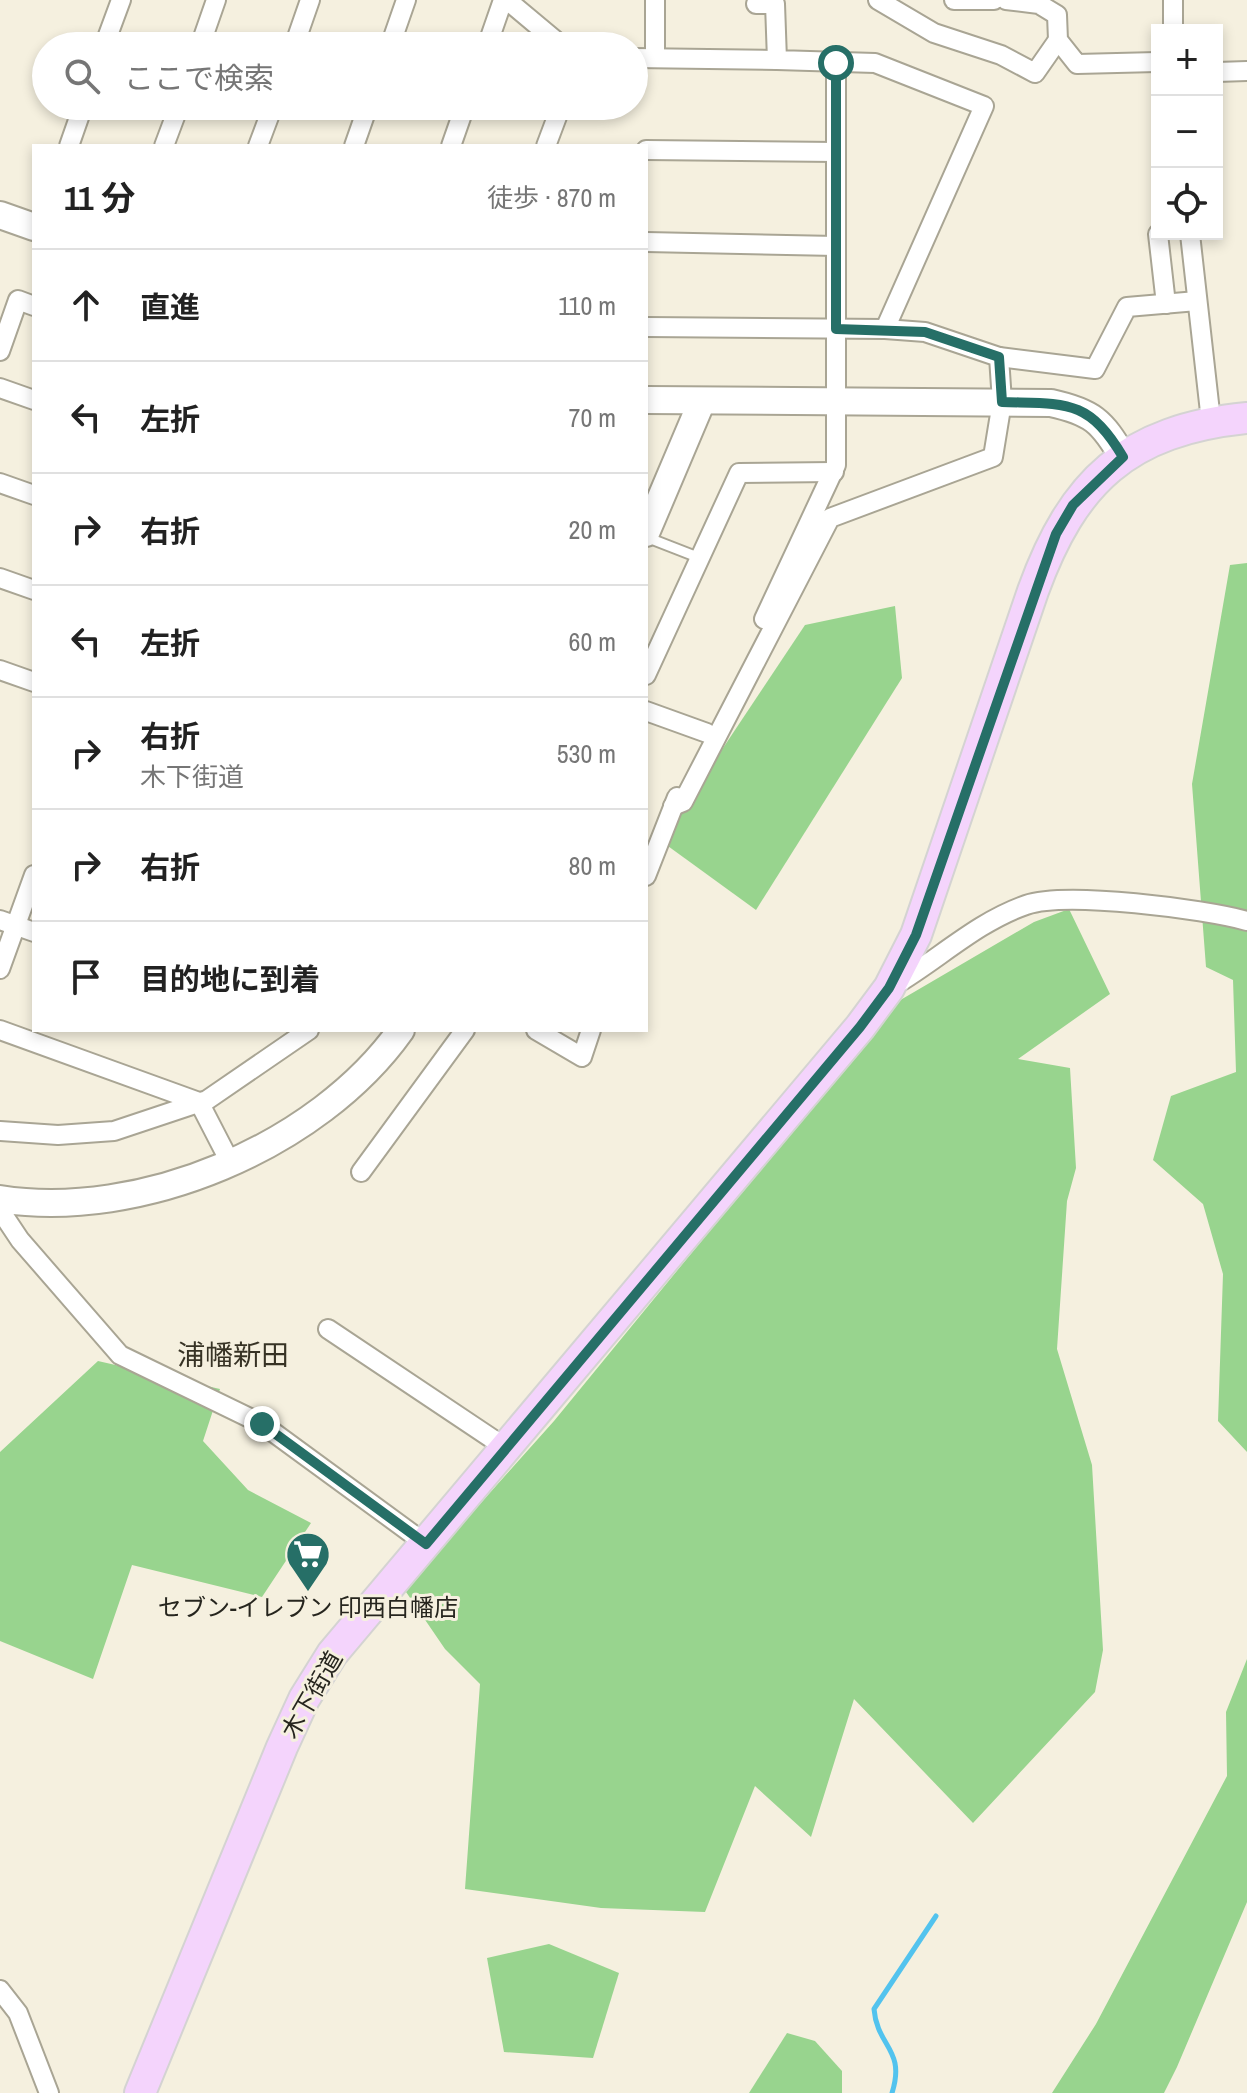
<!DOCTYPE html>
<html lang="ja">
<head>
<meta charset="utf-8">
<style>
	body { margin:0; font-family:"Archivo Narrow","Noto Sans JP",sans-serif; background:#f6f6f6; color:#222 }
	.controls { position:absolute; right:24px; top:24px; display:grid; overflow:hidden; border-radius:0px; box-shadow:0 4px 12px #0003 }
	.controls button { width:72px; height:72px; display:grid; place-items:center; padding:0; border:0; border-bottom:2px solid #e0e0e0; background:#fff; color:#222; font:40px sans-serif }
	.stop { position:absolute; width:24px; height:24px; margin:-18px; border:6px solid #266f67; border-radius:50%; background:#fff }
	.stop.end { background:#266f67; border-color:#fff; box-shadow:0 2px 8px #0008 }
	.list { margin:0; padding:0; list-style:none }
	h2 { display:flex; justify-content:space-between; align-items:center; height:104px; margin:0; padding:0 32px; font-size:34px }
	h2 small { font-size:26px; font-weight:400; color:#767676 }
	.list li { display:grid; grid-template-columns:52px 1fr auto; gap:24px; align-items:center; box-sizing:border-box; height:112px; padding:0 32px; border-top:2px solid #e0e0e0 }
	.list b { display:block; font-size:30px; white-space:nowrap }
	.list p { margin:0; font-size:26px; white-space:nowrap; color:#767676 }
	.list em { font-size:26px; font-style:normal; color:#767676 }
	.icon { flex:none; width:44px; height:44px; fill:none; stroke:currentColor; stroke-width:2; stroke-linecap:round; stroke-linejoin:round }
	.map { position:relative; flex:none; width:1247px; height:2093px; overflow:hidden }
	.search { position:absolute; background:#fff; box-shadow:0 4px 12px #0003; left:32px; top:32px; width:616px; height:88px; display:flex; align-items:center; gap:20px; box-sizing:border-box; padding:0 28px; border-radius:44px; color:#767676; font-size:30px }
	.panel { position:absolute; background:#fff; box-shadow:0 4px 12px #0003; left:32px; top:144px; width:616px; height:888px; border-radius:0px }
	.map>svg:first-child { display:block }
</style>
</head>
<body>
<div class="map">
<svg width="1247" height="2093" viewBox="0 0 1247 2093">
	<rect width="100%" height="100%" fill="#f5f0df"/>
	<!-- green -->
	<g fill="#98d48e">
		<path d="M 1247,563 L 1247,1452 L 1218,1421 L 1223,1274 L 1203,1204 L 1153,1160 L 1171,1096 L 1236,1072 L 1233,980 L 1206,967 L 1192,784 L 1230,565 Z"/>
		<path d="M 895,606 L 902,678 L 756,910 L 661,841 L 805,625 Z"/>
		<path d="M 1069,909 L 1110,994 L 1018,1059 L 1070,1068 L 1076,1168 L 1067,1201 L 1057,1349 L 1092,1465 L 1103,1650 L 1095,1692 L 973,1823 L 854,1699 L 811,1837 L 755,1786 L 705,1912 L 601,1908 L 465,1889 L 480,1684 L 445,1649 L 404,1589 L 554,1421 L 897,1002 L 1034,922 Z"/>
		<path d="M 98,1361 L 220,1389 L 203,1441 L 248,1490 L 311,1523 L 262,1597 L 132,1565 L 93,1679 L 0,1641 L 0,1452 Z"/>
		<path d="M 1247,1659 L 1247,1902 L 1177,2067 L 1164,2093 L 1052,2093 L 1096,2024 L 1227,1776 L 1226,1712 Z"/>
		<path d="M 549,1944 L 619,1973 L 593,2058 L 504,2052 L 487,1958 Z"/>
		<path d="M 787,2033 L 815,2041 L 842,2071 L 842,2093 L 749,2093 Z"/>
	</g>
	<g fill="none" stroke-linecap="round" stroke-linejoin="round">
		<!-- stream -->
		<path stroke="#52c3ee" stroke-width="5" d="M 892,2093 C 906,2049 877,2047 874,2009 L 936,1916"/>
		<!-- lane casing -->
		<g stroke="#a9a594" stroke-width="13">
			<path id="lane" d="M 646,537 L 700,558"/>
		</g>
		<!-- street casing -->
		<g stroke="#a9a594" stroke-width="22">
			<g id="street">
				<path d="M 507,0 L 562,46"/>
				<path d="M 878,0 L 934,33 L 1001,55 L 1035,73 L 1058,40"/>
				<path d="M 954,0 L 994,0"/>
				<path d="M 1006,0 L 1039,4 L 1057,15 L 1058,40 L 1077,64 L 1157,62"/>
				<path d="M 1173,0 L 1173,30"/>
				<path d="M 104,46 L 121,0"/>
				<path d="M 200,46 L 216,0"/>
				<path d="M 294,46 L 310,0"/>
				<path d="M 390,46 L 406,0"/>
				<path d="M 487,46 L 503,0"/>
				<path d="M 634,58 L 777,60"/>
				<path d="M 655,58 L 655,0"/>
				<path d="M 1217,72 L 1247,71"/>
				<path d="M 69,146 L 83,106"/>
				<path d="M 164,146 L 179,106"/>
				<path d="M 258,146 L 273,106"/>
				<path d="M 354,146 L 368,106"/>
				<path d="M 451,146 L 465,106"/>
				<path d="M 546,146 L 561,106"/>
				<path d="M 646,150 L 836,152"/>
				<path d="M 1158,234 L 1166,304"/>
				<path d="M 1190,234 L 1211,421"/>
				<path d="M 646,242 L 836,246"/>
				<path d="M 646,327 L 885,329"/>
				<path d="M 0,351 L 18,300 L 34,306"/>
				<path d="M 999,357 L 1095,369 L 1127,307 L 1197,301"/>
				<path d="M 0,388 L 34,400"/>
				<path d="M 0,483 L 34,495"/>
				<path d="M 0,578 L 34,590"/>
				<path d="M 764,619 L 836,465 L 836,63"/>
				<path d="M 0,670 L 34,682"/>
				<path d="M 646,675 L 739,473 L 834,472"/>
				<path d="M 646,711 L 707,733"/>
				<path d="M 673,806 L 683,802 L 830,518 L 993,457 L 1002,402 L 999,357 L 925,332 L 885,329 L 984,106 L 875,63 L 777,60 L 775,4 L 756,4"/>
				<path d="M 646,876 L 677,797"/>
				<path d="M 0,920 L 34,932"/>
				<path d="M 0,969 L 34,875"/>
				<path d="M 895,985 C 939,959 977,922 1026,905 C 1066,891 1204,909 1247,921"/>
				<path d="M 0,1030 L 199,1102 L 231,1164"/>
				<path d="M 536,1030 L 582,1057 L 591,1030"/>
				<path d="M 0,1131 L 58,1135 L 114,1131 L 207,1100 L 309,1030"/>
				<path d="M 361,1172 L 465,1030"/>
				<path d="M 0,1210 L 20,1240 L 120,1355 L 262,1424 L 426,1544"/>
				<path d="M 328,1329 L 506,1448"/>
				<path d="M 0,1990 L 18,2013 L 49,2093"/>
			</g>
		</g>
		<!-- secondary casing -->
		<g stroke="#a9a594" stroke-width="30">
			<g id="secondary">
				<path d="M 0,215 L 34,227"/>
				<path d="M 646,400 L 1051,403 C 1092,412 1102,421 1123,457"/>
				<path d="M 646,533 L 702,401"/>
				<path d="M 0,1199 C 140,1221 318,1147 401,1030"/>
			</g>
		</g>
		<!-- primary casing -->
		<g stroke="#d4d3d2" stroke-width="34">
			<path id="primary" d="M 140,2093 L 282,1747 L 304,1699 L 332,1654 L 860,1027 L 889,988 L 916,935 L 1033,591 C 1073,481 1127,430 1247,418"/>
		</g>
		<!-- lane -->
		<use href="#lane" stroke="#fff" stroke-width="9"/>
		<!-- street -->
		<use href="#street" stroke="#fff" stroke-width="18"/>
		<!-- secondary -->
		<use href="#secondary" stroke="#fff" stroke-width="26"/>
		<!-- primary -->
		<use href="#primary" stroke="#f4d4fc" stroke-width="30"/>
	</g>
	<g fill="none" stroke-linecap="round" stroke-linejoin="round">
		<!-- route -->
		<path stroke="#266f67" stroke-width="10" d="M 262,1424 L 426,1544 L 860,1027 L 889,988 L 916,935 L 1056,534 L 1073,505 L 1123,457 C 1088,398 1065,404 1002,402 L 999,357 L 925,332 L 836,329 L 836,63"/>
	</g>
	<!-- icons -->
	<defs>
		<g id="supermarket-pin" transform="scale(2.3)"><path d="M0 17L-7.5 6A9.5 9.5 0 1 1 7.5 6Z" fill="#266f67" stroke="#f5f0df"/><path d="M-6-5.5h2.5l.6 2H6L4.5 2H-2.5L-4.4-4H-6ZM-1.5 3.2a1.3 1.3 0 1 0 .1 0ZM3 3.2a1.3 1.3 0 1 0 .1 0Z" fill="#fff"/></g>
	</defs>
	<g fill-rule="evenodd">
		<use href="#supermarket-pin" x="308" y="1554"/>
	</g>
	<g text-anchor="middle" stroke-width="6" stroke-linejoin="round" paint-order="stroke">
		<!-- poi labels -->
		<g font-size="24" fill="#26251e" stroke="#f5f0df">
			<text x="308" y="1616">セブン-イレブン 印西白幡店</text>
		</g>
		<!-- street labels -->
		<g font-size="24" fill="#26251e" stroke="#f5f0df">
			<text transform="translate(312 1695) rotate(-60)" y="8">木下街道</text>
		</g>
		<!-- quarter labels -->
		<g font-size="28" fill="#373325" stroke="#f5f0df">
			<text x="233" y="1365">浦幡新田</text>
		</g>
	</g>
</svg>
<div class="controls">
<button>+</button>
<button>−</button>
<button><svg class="icon" aria-label="locate" viewBox="0 0 24 24"><circle cx="12" cy="12" r="6"/><path d="M12 2v4M12 18v4M2 12h4M18 12h4"/></svg></button>
</div>
<div class="stop" style="left:836px;top:63px"></div>
<div class="stop end" style="left:262px;top:1424px"></div>
<div class="search"><svg class="icon" aria-label="search" viewBox="0 0 24 24"><circle cx="10" cy="10" r="6"/><path d="M15 15l6 6"/></svg>ここで検索</div>
<section class="panel">
<h2>11 分<small>徒歩 · 870 m</small></h2>
<ul class="list">
<li><svg class="icon" aria-label="ahead" viewBox="0 0 24 24"><path d="M12 20V5M6 11l6-6 6 6"/></svg><div><b>直進</b></div><em>110 m</em></li>
<li><svg class="icon" aria-label="left" viewBox="0 0 24 24"><path d="M17 20v-9H6M10 6l-5 5 5 5"/></svg><div><b>左折</b></div><em>70 m</em></li>
<li><svg class="icon" aria-label="right" viewBox="0 0 24 24"><path d="M7 20v-9h11M14 6l5 5-5 5"/></svg><div><b>右折</b></div><em>20 m</em></li>
<li><svg class="icon" aria-label="left" viewBox="0 0 24 24"><path d="M17 20v-9H6M10 6l-5 5 5 5"/></svg><div><b>左折</b></div><em>60 m</em></li>
<li><svg class="icon" aria-label="right" viewBox="0 0 24 24"><path d="M7 20v-9h11M14 6l5 5-5 5"/></svg><div><b>右折</b><p>木下街道</p></div><em>530 m</em></li>
<li><svg class="icon" aria-label="right" viewBox="0 0 24 24"><path d="M7 20v-9h11M14 6l5 5-5 5"/></svg><div><b>右折</b></div><em>80 m</em></li>
<li><svg class="icon" aria-label="arrive" viewBox="0 0 24 24"><path d="M6 21V4h12l-3 4 3 4H6"/></svg><div><b>目的地に到着</b></div></li>
</ul>
</section>
</div>
</body>
</html>
